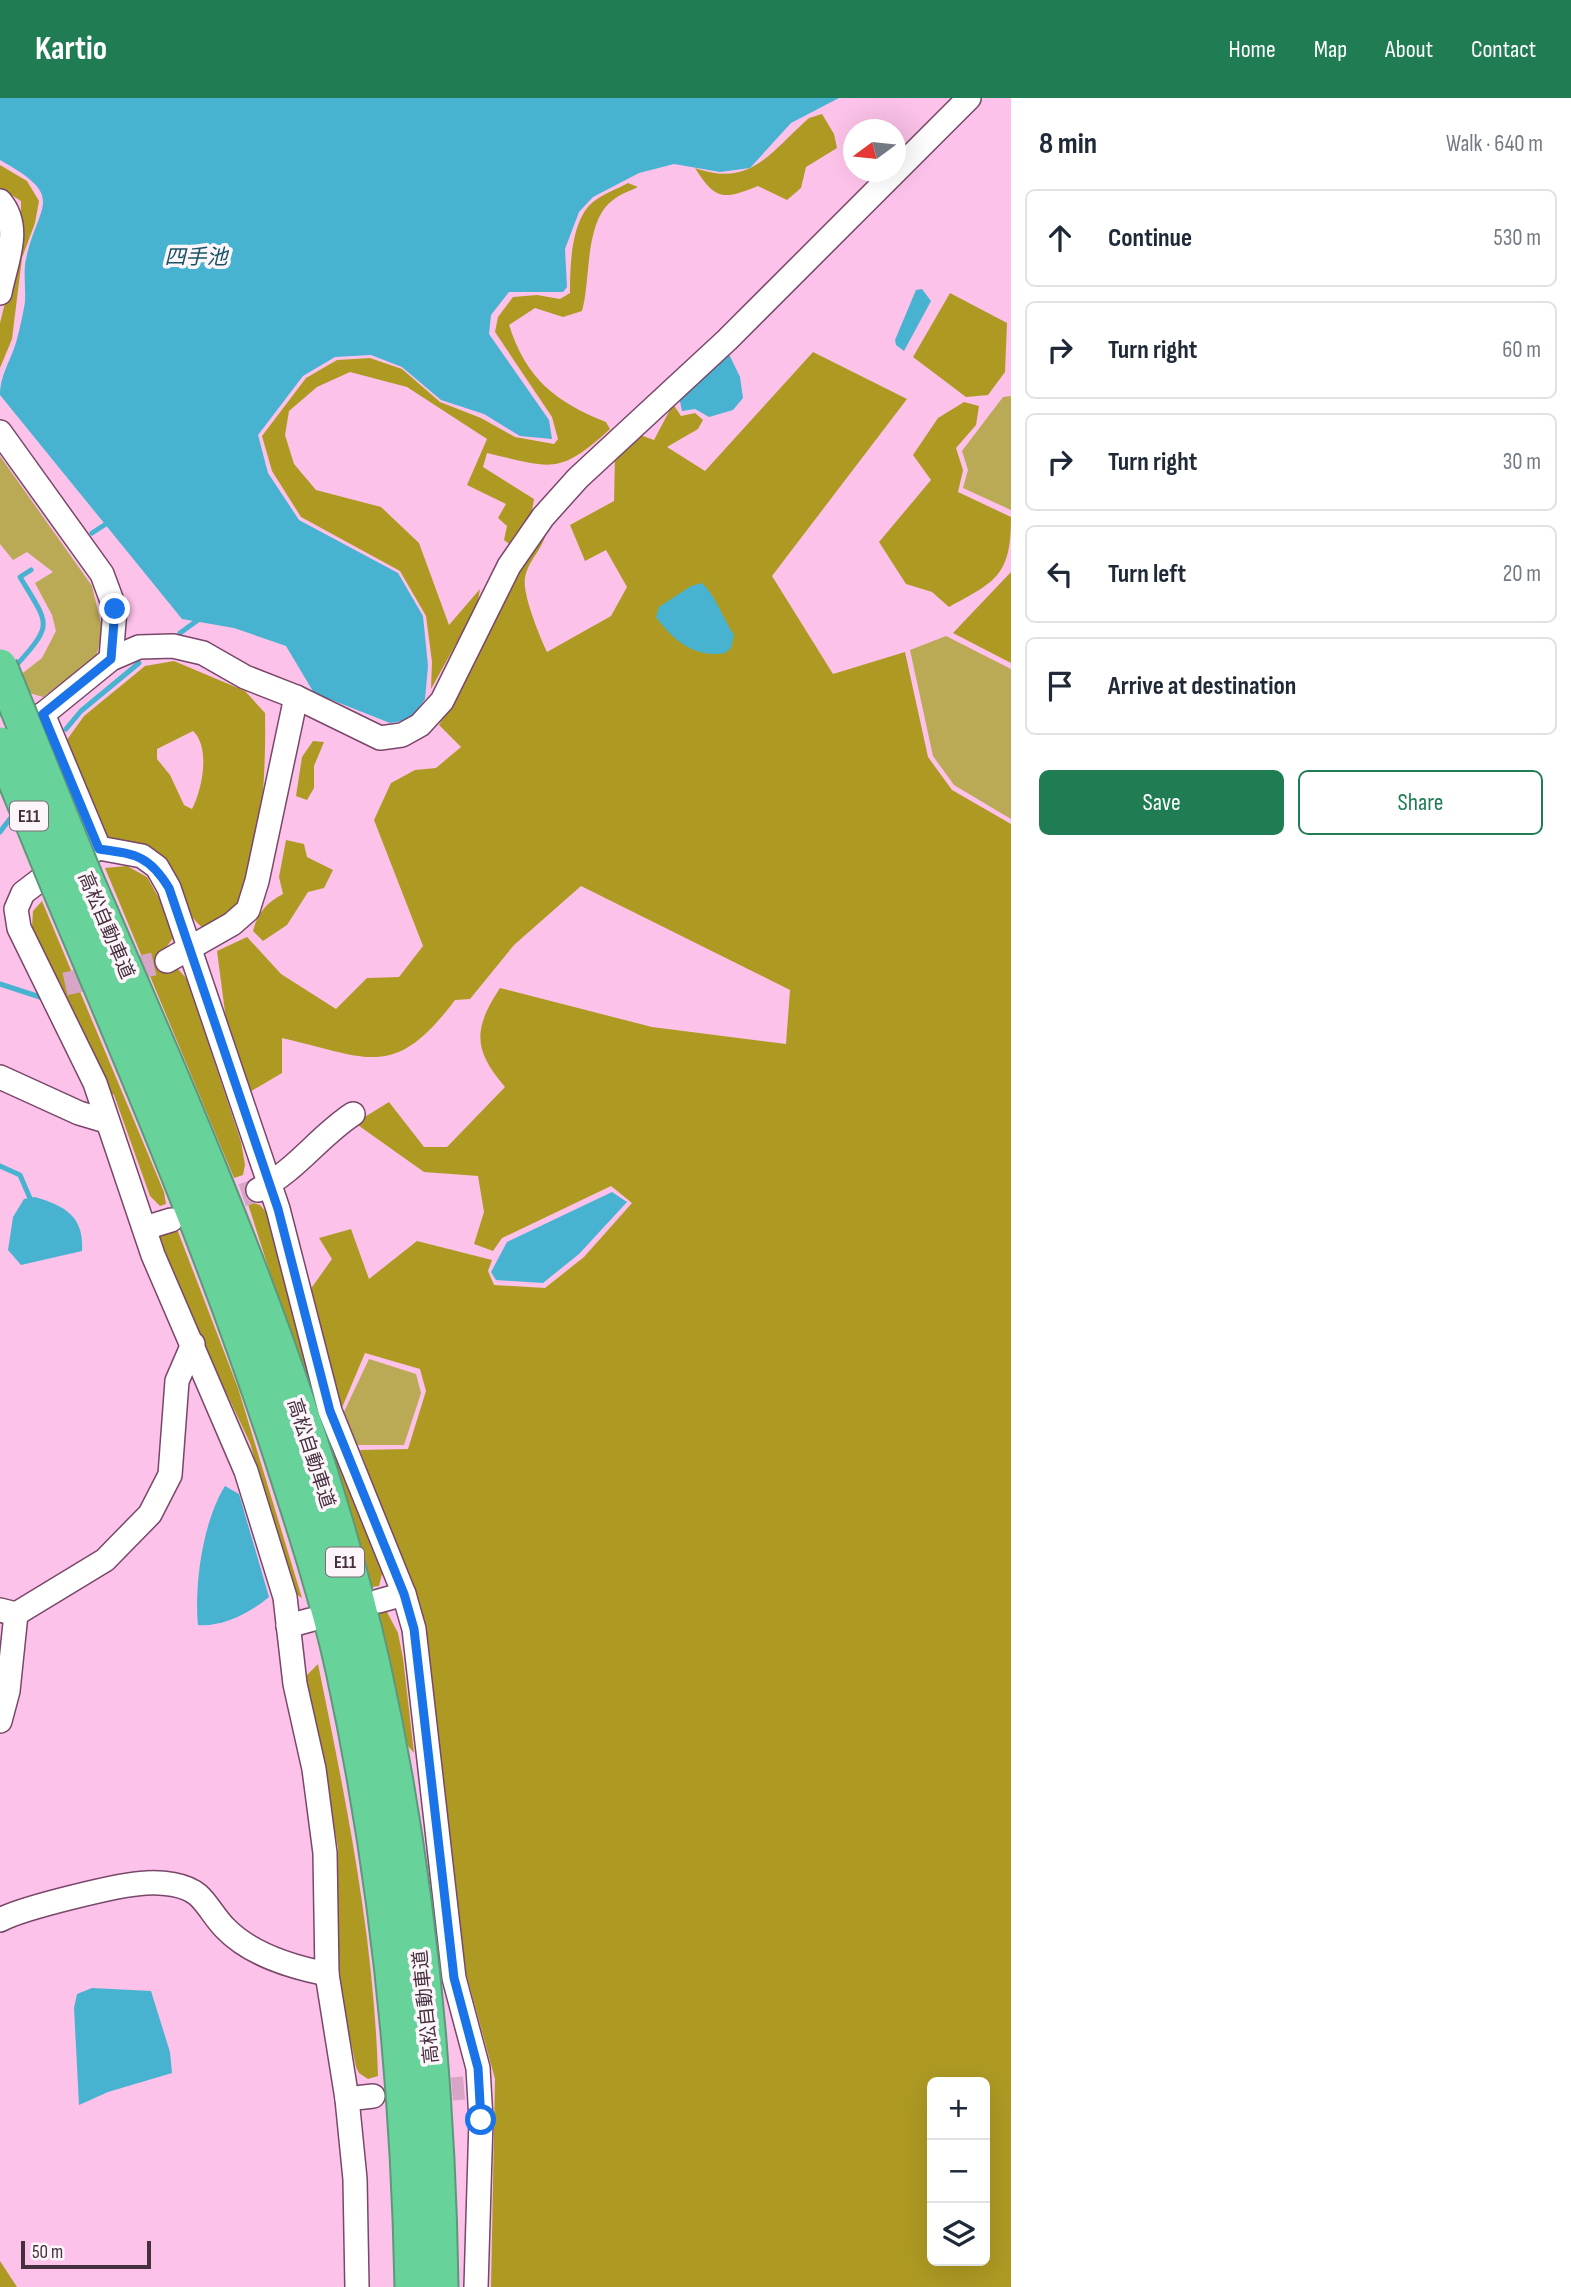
<!DOCTYPE html>
<html lang="en">
<head>
<meta charset="utf-8">
<style>
	body { margin:0; font-family:"Sofia Sans Condensed","Noto Sans JP",sans-serif; background:#f2f2f3; color:#1f2937 }
	.controls { position:absolute; right:21px; bottom:21px; display:grid; overflow:hidden; border-radius:10px; box-shadow:0 7px 28px #0002 }
	.controls button { width:63px; height:63px; display:grid; place-items:center; padding:0; border:0; border-bottom:2px solid #e0e1e3; background:#fff; color:#1f2937; font:35px sans-serif }
	.compass { position:absolute; left:843px; top:21px; width:63px; height:63px; border-radius:50%; background:#fff; box-shadow:0 7px 28px #0002; rotate:255deg }
	.scale { position:absolute; left:21px; bottom:18px; width:130px; box-sizing:border-box; padding-left:7px; border:4px solid #462f3f; border-top:0; font-size:19px; line-height:24px; white-space:nowrap; color:#462f3f; -webkit-text-stroke:5px #fcf5f9; paint-order:stroke }
	.stop { position:absolute; width:21px; height:21px; margin:-16px; border:5px solid #1a73e8; border-radius:50%; background:#fff }
	.stop.end { background:#1a73e8; border-color:#fff; box-shadow:0 2px 7px #0008 }
	.list { margin:0; padding:0; list-style:none }
	h2 { display:flex; justify-content:space-between; align-items:center; height:91px; margin:0; padding:0 28px; font-size:30px }
	h2 small { font-size:23px; font-weight:400; color:#747a83 }
	.list li { display:grid; grid-template-columns:46px 1fr auto; gap:21px; align-items:center; box-sizing:border-box; height:98px; margin:0 14px 14px; padding:0 14px; border:2px solid #e0e1e3; border-radius:10px }
	.list b { display:block; font-size:26px; white-space:nowrap }
	.list em { font-size:23px; font-style:normal; color:#747a83 }
	.actions { display:flex; gap:14px; padding:21px 28px }
	.actions a { flex:1; padding:16px 0; border:2px solid #207d53; border-radius:10px; text-align:center; font-size:24px; color:#207d53 }
	.actions .main { background:#207d53; color:#fff }
	.icon { flex:none; width:38px; height:38px; fill:none; stroke:currentColor; stroke-width:2; stroke-linecap:round; stroke-linejoin:round }
	.map { position:relative; flex:none; width:1011px; height:2189px; overflow:hidden }
	header { display:flex; align-items:center; gap:42px; box-sizing:border-box; height:98px; padding:0 35px; background:#207d53; color:#fff }
	header strong { font-size:33px }
	nav { display:flex; gap:38px; margin-inline-start:auto; font-size:24px }
	main { display:flex }
	aside { flex:1; background:#fff }
	.map>svg:first-child { display:block }
</style>
</head>
<body>
<header>
<strong>Kartio</strong>
<nav><a>Home</a><a>Map</a><a>About</a><a>Contact</a></nav>
</header>
<main>
<div class="map">
<svg width="1011" height="2189" viewBox="0 0 1011 2189">
	<rect width="100%" height="100%" fill="#fcc2e9"/>
	<!-- green -->
	<g fill="#baaa56">
		<path d="M 1011,298 L 1011,412 L 963,390 L 968,372 L 962,353 L 1003,299 Z"/>
		<path d="M 0,358 L 92,488 L 103,534 L 96,559 L 43,599 L 26,594 L 19,578 L 42,560 L 56,533 L 52,517 L 35,485 L 53,474 L 27,454 L 13,462 L 0,446 Z"/>
		<path d="M 946,538 L 1011,571 L 1011,721 L 954,687 L 933,658 L 910,552 Z"/>
		<path d="M 369,1261 L 416,1276 L 421,1295 L 404,1347 L 356,1347 L 342,1318 Z"/>
	</g>
	<!-- forest -->
	<g fill="#ae9a23" fill-rule="evenodd">
		<path d="M 822,16 L 834,36 L 837,50 L 806,69 L 801,90 L 787,102 L 758,88 C 725,101 716,104 695,70 C 752,90 770,54 809,20 Z"/>
		<path d="M 0,67 L 27,83 L 39,103 L 35,125 L 22,160 L 12,241 L 0,270 L 0,225 L 21,141 L 21,103 L 2,91 L 0,99 Z"/>
		<path d="M 628,85 L 638,89 C 630,93 620,96 613,102 C 584,123 591,183 582,213 L 563,219 L 535,210 L 509,227 C 526,280 555,304 606,324 L 610,331 C 559,378 551,370 487,355 L 483,369 L 534,401 L 532,413 L 512,448 L 504,442 L 507,428 L 498,420 L 506,406 L 467,387 L 487,341 L 407,289 L 350,274 L 317,289 L 289,313 L 285,337 L 294,366 L 316,392 L 381,409 L 419,445 L 449,527 L 480,491 L 477,508 L 431,591 L 432,564 L 426,518 L 400,473 L 301,419 L 272,373 L 262,338 L 306,280 L 337,262 L 370,260 L 402,271 L 440,304 L 481,320 L 515,339 L 554,346 L 558,341 L 552,319 L 495,234 L 498,219 L 513,199 L 537,197 L 560,201 L 570,195 C 570,168 571,122 593,104 C 603,96 617,91 628,85 Z"/>
		<path d="M 950,195 L 1007,225 L 1005,274 L 988,297 L 966,299 L 913,259 Z"/>
		<path d="M 813,254 L 907,301 L 772,478 L 833,576 L 905,554 L 928,659 L 952,692 L 1011,726 L 1011,2189 L 491,2189 L 495,1981 L 466,1875 L 427,1536 L 360,1352 L 408,1351 L 426,1293 L 420,1271 L 365,1255 L 341,1312 L 310,1192 L 332,1161 L 319,1140 L 351,1131 L 369,1181 L 417,1143 L 492,1162 L 488,1173 L 494,1187 L 545,1190 L 584,1159 L 632,1105 L 611,1088 L 502,1140 L 493,1153 L 474,1146 L 484,1114 L 478,1078 L 424,1074 L 355,1025 L 389,1004 L 424,1049 L 447,1049 L 505,989 C 473,952 473,931 500,890 L 652,929 L 786,946 L 790,892 L 581,788 L 514,847 L 470,901 L 455,902 C 394,983 369,960 282,940 L 282,975 L 248,995 L 228,937 L 217,853 L 247,839 L 281,876 L 336,911 L 367,880 L 399,879 L 423,848 L 374,722 L 391,685 L 415,672 L 436,670 L 461,649 L 439,627 L 453,605 L 506,493 L 547,429 C 546,449 528,461 525,480 C 522,496 540,539 547,554 L 611,518 L 627,489 L 606,452 L 585,463 L 570,427 L 614,403 L 615,356 L 640,337 L 654,342 L 673,306 L 681,318 L 695,315 L 703,322 L 698,331 L 667,349 L 705,373 ZM 932,1984 L 985,1984 L 985,2163 L 932,2163 Z"/>
		<path d="M 964,304 L 979,308 L 976,327 L 956,350 L 963,372 L 958,394 L 1011,419 C 1011,477 997,483 949,509 L 932,494 L 906,486 L 879,444 L 931,382 L 913,357 L 938,320 Z"/>
		<path d="M 1011,474 L 1011,565 L 953,535 Z"/>
		<path d="M 174,563 L 245,593 L 265,615 C 266,662 264,784 228,818 C 222,824 212,827 205,832 C 183,812 191,813 182,790 C 166,751 139,744 101,741 L 64,646 L 84,618 L 145,568 ZM 193,633 C 211,650 202,692 192,711 L 184,707 L 170,677 L 157,661 L 157,651 Z"/>
		<path d="M 313,643 L 324,644 L 314,668 L 314,690 L 307,702 L 296,698 L 302,659 Z"/>
		<path d="M 286,742 L 304,746 L 307,759 L 333,772 L 324,790 L 308,794 L 287,827 L 263,843 L 253,833 C 257,816 267,804 283,796 L 279,779 Z"/>
		<path d="M 127,768 L 147,779 L 164,809 L 173,840 L 162,855 L 168,872 L 178,871 L 187,881 L 241,1044 L 245,1067 L 243,1077 L 234,1080 L 105,770 Z"/>
		<path d="M 42,803 L 164,1094 L 166,1106 L 160,1108 L 150,1098 L 114,997 L 104,990 L 32,829 L 33,813 Z"/>
		<path d="M 247,1103 L 260,1107 L 273,1122 L 383,1472 L 379,1488 L 371,1489 Z"/>
		<path d="M 169,1131 L 177,1131 L 238,1290 L 302,1500 L 292,1493 L 250,1345 L 186,1209 L 160,1139 Z"/>
		<path d="M 377,1510 L 387,1514 L 398,1535 L 403,1560 L 414,1655 L 408,1648 Z"/>
		<path d="M 318,1566 C 346,1703 374,1838 378,1978 L 368,1981 L 359,1975 L 356,1969 L 342,1902 L 336,1838 L 338,1750 L 306,1578 Z"/>
		<path d="M 0,2163 L 17,2189 L 0,2189 Z"/>
	</g>
	<!-- water -->
	<g fill="#47b3d0">
		<path d="M 0,0 L 839,0 L 791,25 L 750,70 L 720,74 L 674,66 L 639,75 L 593,99 L 579,114 L 565,151 L 567,189 L 563,194 L 509,194 L 491,217 L 489,236 L 549,322 L 552,341 L 520,338 L 484,316 L 441,302 L 402,269 L 371,257 L 335,259 L 303,278 L 258,337 L 268,375 L 299,422 L 398,475 L 423,518 L 428,568 L 425,601 L 410,622 L 390,625 L 314,595 L 286,548 L 234,530 L 182,521 L 0,297 C 0,276 12,261 17,241 C 20,230 23,216 25,204 C 26,190 23,175 26,161 C 38,105 68,100 0,62 Z"/>
		<path d="M 922,191 L 931,203 L 904,253 L 896,247 L 895,242 L 916,192 Z"/>
		<path d="M 727,252 L 740,279 L 743,300 L 733,312 L 709,319 L 695,311 L 682,313 L 679,299 Z"/>
		<path d="M 702,485 C 716,498 722,519 734,537 L 731,550 L 725,555 C 694,560 674,543 656,519 L 659,509 L 691,488 Z"/>
		<path d="M 612,1094 L 627,1104 L 579,1156 L 543,1185 L 496,1182 L 491,1174 L 507,1144 Z"/>
		<path d="M 35,1099 C 66,1108 84,1119 82,1153 L 21,1167 L 8,1152 L 13,1119 L 24,1101 Z"/>
		<path d="M 225,1388 L 239,1396 L 269,1499 C 250,1515 222,1529 198,1527 C 194,1486 203,1423 225,1388 Z"/>
		<path d="M 92,1890 L 151,1893 L 170,1954 L 172,1975 L 108,1994 L 79,2007 L 74,1910 L 77,1896 Z"/>
	</g>
	<g fill="none" stroke-linecap="round" stroke-linejoin="round">
		<!-- stream -->
		<g stroke="#47b3d0" stroke-width="5">
			<path d="M 92,435 L 109,424"/>
			<path d="M 180,535 L 198,522"/>
			<path d="M 14,570 C 54,525 50,529 20,479 L 31,472"/>
			<path d="M 66,631 L 81,613 L 139,565"/>
			<path d="M 0,734 L 16,713"/>
			<path d="M 0,886 L 43,900"/>
			<path d="M 0,1068 L 20,1077 L 32,1105"/>
		</g>
		<!-- minor-tunnel -->
		<g stroke="#d8a5c7" stroke-width="23" stroke-dasharray="23 11" stroke-linecap="butt">
			<path d="M 65,886 L 167,863"/>
			<path d="M 210,1108 L 258,1092"/>
			<path d="M 418,1994 L 464,1990"/>
		</g>
		<!-- minor casing -->
		<g stroke="#784769" stroke-width="26">
			<g id="minor">
				<path d="M 0,103 C 23,130 6,163 0,195"/>
				<path d="M 0,334 L 102,476 L 115,511 L 111,561"/>
				<path d="M 43,616 L 99,750"/>
				<path d="M 15,639 L 111,561 L 139,549 L 173,548 L 203,555 L 245,579 L 296,599 L 380,640 L 402,637 L 420,627 L 442,603 L 509,468 L 543,419 L 578,380 L 727,242 L 969,0"/>
				<path d="M 167,863 L 232,826 L 248,812 L 257,783 L 296,599"/>
				<path d="M 0,979 L 79,1015 L 106,1023"/>
				<path d="M 258,1092 C 296,1073 319,1038 353,1016"/>
				<path d="M 145,1130 L 171,1122"/>
				<path d="M 379,1503 L 404,1496"/>
				<path d="M 0,1512 L 16,1516 L 105,1462 L 150,1416 L 170,1377 L 177,1283 L 193,1246"/>
				<path d="M 288,1528 L 310,1522"/>
				<path d="M 0,1623 L 8,1593 L 16,1516"/>
				<path d="M 0,1822 C 22,1810 120,1786 146,1785 C 162,1784 185,1786 198,1797 C 208,1806 215,1820 225,1830 C 251,1857 291,1869 327,1876"/>
				<path d="M 347,2001 L 373,1998"/>
				<path d="M 357,2189 L 355,2081 L 347,2001 L 327,1876 L 325,1755 L 314,1671 L 295,1586 L 285,1499 L 246,1373 L 153,1157 L 95,985 L 19,830 L 16,811 L 23,795 L 40,782 L 99,750 L 142,758 L 157,769 L 169,790 L 278,1111 L 330,1313 L 404,1496 L 414,1531 L 454,1880 L 478,1970 L 481,2022 L 476,2189"/>
			</g>
		</g>
		<!-- highway casing -->
		<g stroke="#5c997b" stroke-width="37">
			<g id="highway">
				<path d="M 85,778 C 196,1034 311,1294 373,1567 C 418,1771 438,1980 441,2189"/>
				<path d="M 59,790 C 138,976 217,1162 280,1355 C 303,1426 327,1499 343,1572 C 387,1775 408,1982 412,2189"/>
			</g>
		</g>
		<!-- minor -->
		<use href="#minor" stroke="#fff" stroke-width="23"/>
		<!-- highway -->
		<use href="#highway" stroke="#68d29b" stroke-width="33"/>
		<!-- highway-bridge casing -->
		<g stroke="#5c997b" stroke-width="37" stroke-linecap="butt">
			<g id="highway-bridge">
				<path d="M 0,568 L 85,778"/>
				<path d="M 0,646 L 59,790"/>
			</g>
		</g>
		<!-- highway-bridge -->
		<use href="#highway-bridge" stroke="#68d29b" stroke-width="33"/>
	</g>
	<g fill="none" stroke-linecap="round" stroke-linejoin="round">
		<!-- route -->
		<path stroke="#1a73e8" stroke-width="9" d="M 115,511 L 111,561 L 43,616 L 99,751 C 135,756 149,757 169,790 L 278,1111 L 330,1313 L 404,1496 L 414,1531 L 454,1880 L 478,1970 L 481,2022"/>
	</g>
	<g text-anchor="middle" stroke-width="7" stroke-linejoin="round" paint-order="stroke">
		<!-- shield labels -->
		<g fill="#fcf5f9" stroke="#7d6a77" stroke-width="2">
			<rect x="10" y="703.5" width="38" height="29" rx="5"/>
			<rect x="326" y="1449.5" width="38" height="29" rx="5"/>
		</g>
		<g font-size="18" font-weight="bold" fill="#462f3f">
			<text x="29" y="724">E11</text>
			<text x="345" y="1470">E11</text>
		</g>
		<!-- street labels -->
		<g font-size="19" fill="#462f3f" stroke="#fcf5f9">
			<text transform="translate(107 827) rotate(67)" y="7">高松自動車道</text>
			<text transform="translate(312 1355) rotate(72)" y="7">高松自動車道</text>
			<text transform="translate(425 1909) rotate(-96)" y="7">高松自動車道</text>
		</g>
		<!-- water labels -->
		<g font-size="21" font-style="italic" fill="#175363" stroke="#fcf5f9">
			<text x="196" y="166">四手池</text>
		</g>
	</g>
</svg>
<div class="controls">
<button>+</button>
<button>−</button>
<button><svg class="icon" aria-label="layers" viewBox="0 0 24 24"><path d="M12 4l9 5-9 5-9-5zM3 14l9 5 9-5"/></svg></button>
</div>
<svg class="compass" viewBox="-18 -18 36 36"><path d="M0-13l5 13h-10z" fill="#e53935"/><path d="M0 13l5-13h-10z" fill="#747a83"/></svg>
<div class="scale">50 m</div>
<div class="stop" style="left:481px;top:2022px"></div>
<div class="stop end" style="left:115px;top:511px"></div>
</div>
<aside>
<h2>8 min<small>Walk · 640 m</small></h2>
<ul class="list">
<li><svg class="icon" aria-label="ahead" viewBox="0 0 24 24"><path d="M12 20V5M6 11l6-6 6 6"/></svg><div><b>Continue</b></div><em>530 m</em></li>
<li><svg class="icon" aria-label="right" viewBox="0 0 24 24"><path d="M7 20v-9h11M14 6l5 5-5 5"/></svg><div><b>Turn right</b></div><em>60 m</em></li>
<li><svg class="icon" aria-label="right" viewBox="0 0 24 24"><path d="M7 20v-9h11M14 6l5 5-5 5"/></svg><div><b>Turn right</b></div><em>30 m</em></li>
<li><svg class="icon" aria-label="left" viewBox="0 0 24 24"><path d="M17 20v-9H6M10 6l-5 5 5 5"/></svg><div><b>Turn left</b></div><em>20 m</em></li>
<li><svg class="icon" aria-label="arrive" viewBox="0 0 24 24"><path d="M6 21V4h12l-3 4 3 4H6"/></svg><div><b>Arrive at destination</b></div></li>
</ul>
<div class="actions"><a class="main">Save</a><a>Share</a></div>
</aside>
</main>
</body>
</html>
